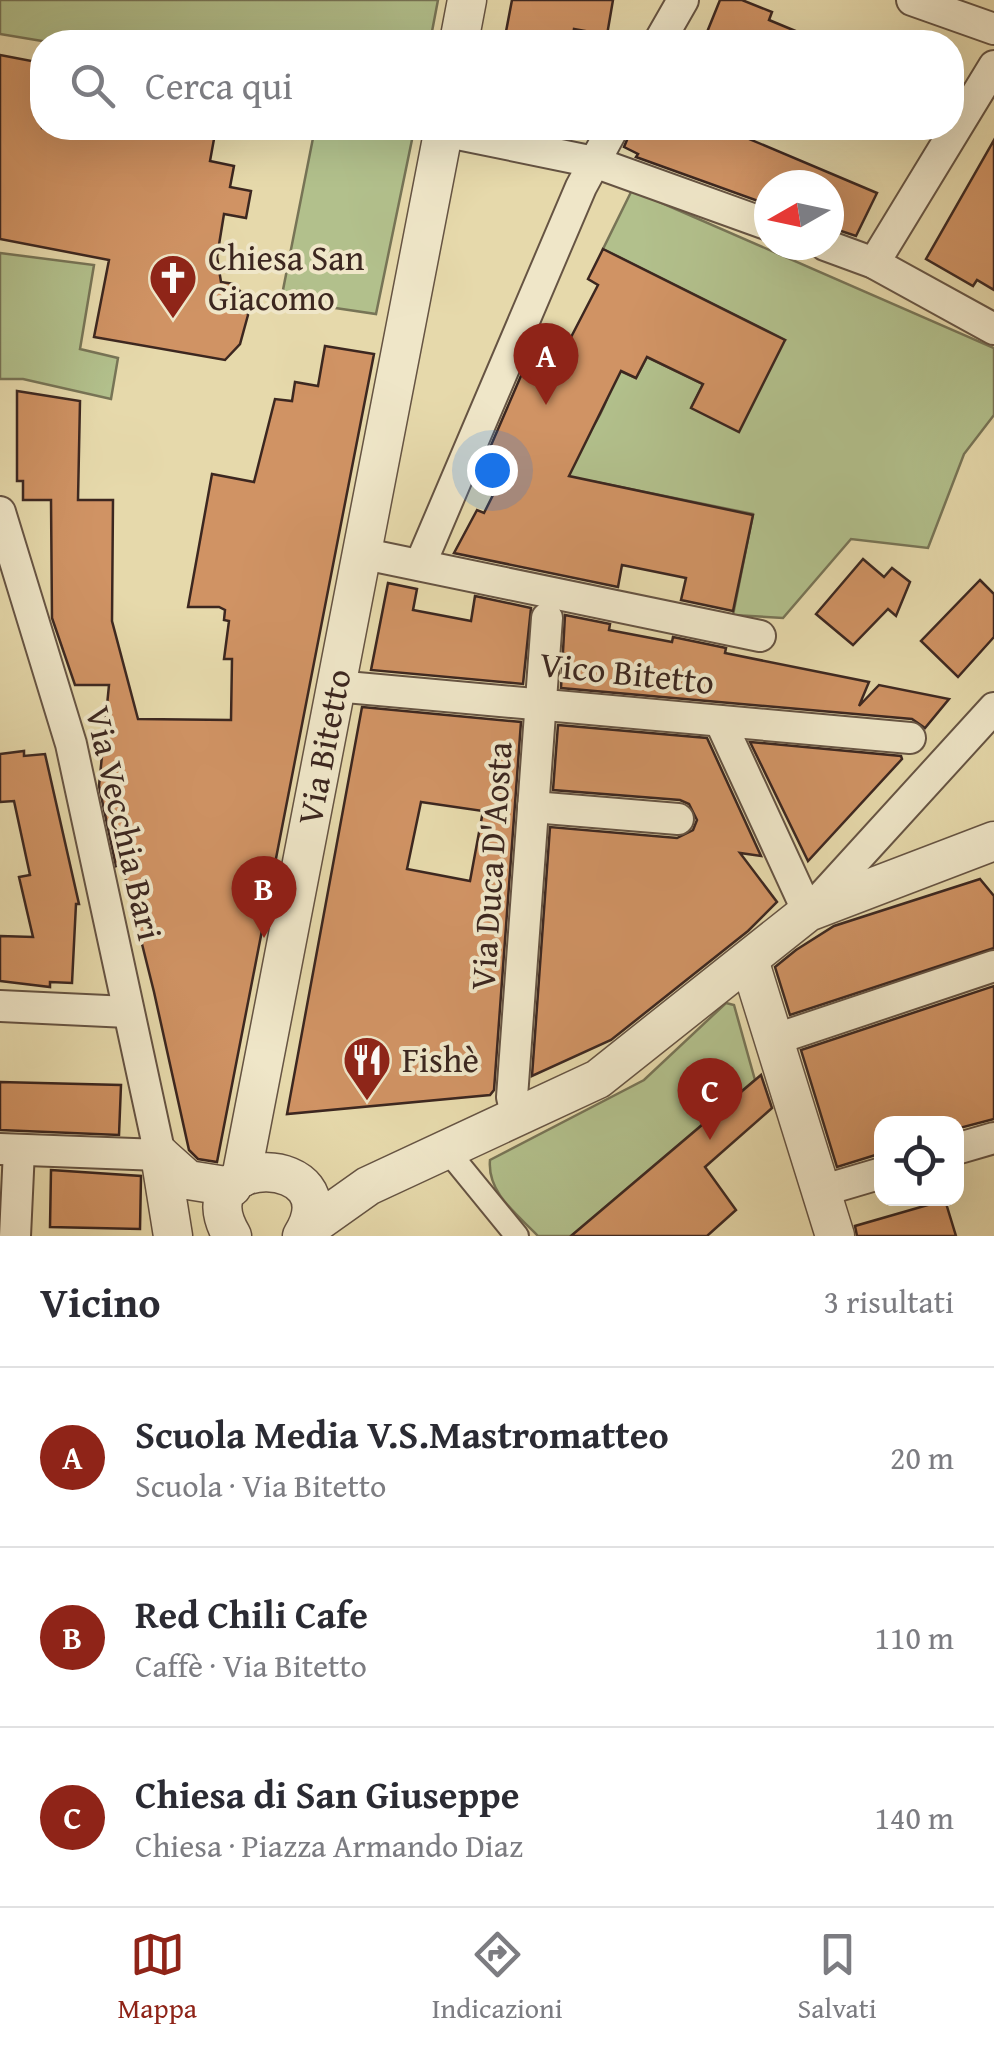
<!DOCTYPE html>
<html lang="it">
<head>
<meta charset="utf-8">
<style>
	body { margin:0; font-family:"Gentium Book Plus",serif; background:#f7f7f7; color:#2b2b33 }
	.controls { position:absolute; right:30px; bottom:30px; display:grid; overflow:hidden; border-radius:20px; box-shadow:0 10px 40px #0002 }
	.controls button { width:90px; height:90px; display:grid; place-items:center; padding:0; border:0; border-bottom:2px solid #e1e1e2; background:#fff; color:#2b2b33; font:50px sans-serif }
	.compass { position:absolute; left:754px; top:170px; width:90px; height:90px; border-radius:50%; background:#fff; box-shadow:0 10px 40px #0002; rotate:261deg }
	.you { position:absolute; left:492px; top:470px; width:35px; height:35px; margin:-25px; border:8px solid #fff; border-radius:50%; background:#1a73e8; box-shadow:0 0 0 15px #1a73e833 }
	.badge { display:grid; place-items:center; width:65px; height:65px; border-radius:50%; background:#8f2418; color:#fff; font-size:32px; font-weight:700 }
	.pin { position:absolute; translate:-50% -82px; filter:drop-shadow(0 2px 5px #0008) }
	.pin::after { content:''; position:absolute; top:52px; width:35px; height:30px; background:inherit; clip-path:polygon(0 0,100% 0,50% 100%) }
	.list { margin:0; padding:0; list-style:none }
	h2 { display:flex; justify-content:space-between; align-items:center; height:130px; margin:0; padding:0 40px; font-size:42px }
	h2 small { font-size:32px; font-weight:400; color:#7c7c81 }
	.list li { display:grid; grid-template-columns:65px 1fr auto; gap:30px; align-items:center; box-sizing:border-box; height:180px; padding:0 40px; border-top:2px solid #e1e1e2 }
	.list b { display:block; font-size:38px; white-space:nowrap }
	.list p { margin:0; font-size:32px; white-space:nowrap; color:#7c7c81 }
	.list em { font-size:32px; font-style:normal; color:#7c7c81 }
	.icon { flex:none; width:55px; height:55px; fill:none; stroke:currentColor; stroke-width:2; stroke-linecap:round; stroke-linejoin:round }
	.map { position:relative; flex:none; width:994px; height:1236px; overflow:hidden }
	.search { position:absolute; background:#fff; box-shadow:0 10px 40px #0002; left:30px; right:30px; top:30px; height:110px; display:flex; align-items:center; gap:25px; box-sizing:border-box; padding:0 35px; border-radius:40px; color:#7c7c81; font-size:38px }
	.sheet { height:670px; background:#fff }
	nav { display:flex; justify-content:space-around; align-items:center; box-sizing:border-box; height:140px; border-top:2px solid #e1e1e2; background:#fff; font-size:28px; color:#7c7c81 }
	nav a { display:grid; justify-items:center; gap:5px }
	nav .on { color:#8f2418 }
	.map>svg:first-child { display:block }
</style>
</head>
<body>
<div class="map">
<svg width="994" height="1236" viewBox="0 0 994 1236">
	<rect width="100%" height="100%" fill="#e6d9ab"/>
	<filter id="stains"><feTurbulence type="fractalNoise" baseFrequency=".002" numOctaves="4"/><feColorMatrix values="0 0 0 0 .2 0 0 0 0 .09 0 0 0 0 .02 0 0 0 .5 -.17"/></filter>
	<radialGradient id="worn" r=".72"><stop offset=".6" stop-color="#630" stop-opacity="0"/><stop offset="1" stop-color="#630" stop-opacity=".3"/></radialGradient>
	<!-- green -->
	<g fill="#b2c08c" stroke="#777456" stroke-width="2.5">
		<path d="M 0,0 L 438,0 L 430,42 L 48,42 L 0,34 Z"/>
		<path d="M 315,128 L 414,130 L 376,314 L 281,300 Z"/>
		<path d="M 632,190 L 994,348 L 994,415 L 964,454 L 928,548 L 851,539 L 783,618 L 733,615 L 753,514 L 596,482 L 548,478 C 581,445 609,416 614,368 L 636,378 L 647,357 L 703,384 L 691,408 L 785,340 L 603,249 Z"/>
		<path d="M 0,253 L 94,265 L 80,349 L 118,358 L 111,399 L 23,379 L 0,379 Z"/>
		<path d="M 726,1003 L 734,1005 L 755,1080 L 571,1236 L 538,1236 C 517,1214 487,1193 490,1160 L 644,1080 Z"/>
	</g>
	<!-- building -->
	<g fill="#d09364" stroke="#3c2720" stroke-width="2.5" fill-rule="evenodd">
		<path d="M 512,0 L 613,0 L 607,35 L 574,29 L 572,42 L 504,42 Z"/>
		<path d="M 720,0 L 742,0 L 772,12 L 769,20 L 822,42 L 703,42 Z"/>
		<path d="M 0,55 L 42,63 L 42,128 L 216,128 L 210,161 L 234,166 L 230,187 L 251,191 L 246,218 L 224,214 L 217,257 L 221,282 L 234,284 L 245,297 L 248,315 L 240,344 L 225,360 L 94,337 L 109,260 L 0,239 Z"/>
		<path d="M 632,128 L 711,128 L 732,138 L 735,133 L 877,193 L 856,236 L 829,227 L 829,185 L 769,185 L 769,205 L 636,157 L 638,154 L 624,147 Z"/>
		<path d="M 994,140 L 994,290 L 977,280 L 973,286 L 926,259 Z"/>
		<path d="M 603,249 L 785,340 L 739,432 L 691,408 L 703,384 L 647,357 L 636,378 L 621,371 L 569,476 L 753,515 L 733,611 L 681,600 L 686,578 L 622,565 L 618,587 L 454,553 L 477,510 L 484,513 L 510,461 L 489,450 L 533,348 L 550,357 L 559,339 L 568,343 L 598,285 L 588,279 Z"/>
		<path d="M 325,346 L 374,354 L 217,1162 L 198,1159 L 189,1150 L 154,992 L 122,864 L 116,866 L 99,786 L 109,685 L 75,685 L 52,618 L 51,500 L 23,500 L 23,481 L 17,481 L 17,391 L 80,401 L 78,500 L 113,500 L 112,621 L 138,719 L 231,720 L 232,659 L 224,659 L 229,621 L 224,620 L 225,610 L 219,607 L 188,607 L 212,474 L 254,482 L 275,399 L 292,401 L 295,382 L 318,386 Z"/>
		<path d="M 863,559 L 884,577 L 892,568 L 910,582 L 896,616 L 888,609 L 853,645 L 816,614 Z"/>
		<path d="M 980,580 L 994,594 L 994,637 L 958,677 L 921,641 Z"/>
		<path d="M 388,583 L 417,589 L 413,610 L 471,621 L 475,596 L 531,608 L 523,684 L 371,670 Z"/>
		<path d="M 565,615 L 610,624 L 609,630 L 672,642 L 673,637 L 726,648 L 725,653 L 869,682 L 859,706 L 879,685 L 949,699 L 925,728 L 912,719 L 561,688 Z"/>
		<path d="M 362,707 L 521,722 L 494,1090 L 490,1095 L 287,1114 ZM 421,802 L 483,811 L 470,881 L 407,869 Z"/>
		<path d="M 558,725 L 707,738 L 761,856 L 740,853 L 777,902 L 748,931 L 611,1040 L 532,1076 L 550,827 L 677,838 L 693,830 L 697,820 L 689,804 L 680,800 L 553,790 Z"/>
		<path d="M 750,742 L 901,756 L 902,759 L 808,861 Z"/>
		<path d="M 24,751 L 24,756 L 45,754 L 79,904 L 76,904 L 72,983 L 50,982 L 50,987 L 0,981 L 0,936 L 33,937 L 19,877 L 30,875 L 14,801 L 0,802 L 0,754 Z"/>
		<path d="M 980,879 L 994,896 L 994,948 L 790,1015 L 775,967 L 796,950 L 834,926 Z"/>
		<path d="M 994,986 L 994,1119 L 956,1129 L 956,1124 L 882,1124 L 882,1153 L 837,1167 L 801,1050 Z"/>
		<path d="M 761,1075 L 772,1108 L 705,1167 L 736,1210 L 707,1236 L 571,1236 Z"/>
		<path d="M 0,1082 L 121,1085 L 119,1135 L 0,1130 Z"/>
		<path d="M 51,1170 L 141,1176 L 140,1229 L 50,1227 Z"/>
		<path d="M 945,1200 L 956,1236 L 857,1236 L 855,1226 Z"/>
	</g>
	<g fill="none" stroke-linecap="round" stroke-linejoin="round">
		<!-- pedestrian casing -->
		<g stroke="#665443" stroke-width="26">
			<path id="pedestrian" d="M 446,1149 L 517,1236"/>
		</g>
		<!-- minor casing -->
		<g stroke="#665443" stroke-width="34">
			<g id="minor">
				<path d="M 912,0 L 994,29"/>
				<path d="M 659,42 L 683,0"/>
				<path d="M 443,131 L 594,162 L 769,225"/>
				<path d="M 825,245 L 874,263 L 994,329"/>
				<path d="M 874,263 L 994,66"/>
				<path d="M 0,512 L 71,744 L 160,1155 L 0,1149"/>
				<path d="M 360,553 L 760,636"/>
				<path d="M 420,565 L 581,187 L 613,128"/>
				<path d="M 335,686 L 910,738"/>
				<path d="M 720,721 L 808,912 L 994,708"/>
				<path d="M 533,807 L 678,819"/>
				<path d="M 0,1006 L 128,1012"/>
				<path d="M 776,1039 L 994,966"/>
				<path d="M 517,1118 L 512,1097 L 547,618"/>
				<path d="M 956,1149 L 994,1138"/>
				<path d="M 821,1191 L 882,1173"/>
				<path d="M 15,1236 L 19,1150"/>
			</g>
		</g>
		<!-- tertiary casing -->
		<g stroke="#665443" stroke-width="41">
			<g id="tertiary">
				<path d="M 459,42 L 467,0"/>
				<path d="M 750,963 L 835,1236"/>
				<path d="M 160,1155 L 188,1180 L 232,1187"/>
				<path d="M 160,1155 L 173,1236"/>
				<path d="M 241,1178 L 444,128"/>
				<path d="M 306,1230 L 368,1186 L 598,1079 L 808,912 L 994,841"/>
				<path d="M 232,1236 C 181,1149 353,1153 302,1236"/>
			</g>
		</g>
		<!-- pedestrian -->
		<use href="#pedestrian" stroke="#efe6c8" stroke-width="22"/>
		<!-- minor -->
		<use href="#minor" stroke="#efe6c8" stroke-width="30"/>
		<!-- tertiary -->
		<use href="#tertiary" stroke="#efe6c8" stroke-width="38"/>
	</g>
	<!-- icons -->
	<defs>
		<g id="church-pin" transform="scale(2.5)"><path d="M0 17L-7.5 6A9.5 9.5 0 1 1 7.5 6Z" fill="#8f2418" stroke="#efe6c8"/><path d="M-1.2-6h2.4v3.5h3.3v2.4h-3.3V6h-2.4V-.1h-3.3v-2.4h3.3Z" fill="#fff"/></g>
		<g id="restaurant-pin" transform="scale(2.5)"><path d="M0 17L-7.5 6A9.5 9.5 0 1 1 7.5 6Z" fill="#8f2418" stroke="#efe6c8"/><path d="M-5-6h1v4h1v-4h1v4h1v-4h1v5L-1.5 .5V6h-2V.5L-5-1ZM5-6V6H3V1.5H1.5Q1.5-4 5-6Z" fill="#fff"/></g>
	</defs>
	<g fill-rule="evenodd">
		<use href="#church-pin" x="173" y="278"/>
		<use href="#restaurant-pin" x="367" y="1060"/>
	</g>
	<g text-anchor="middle" stroke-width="8" stroke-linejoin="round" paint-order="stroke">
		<!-- poi labels -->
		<g font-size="35" fill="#3c2720" stroke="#efe6c8" text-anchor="start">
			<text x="208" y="270">Chiesa San<tspan x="208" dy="40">Giacomo</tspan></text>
			<text x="402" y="1072">Fishè</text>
		</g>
		<!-- street labels -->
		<g font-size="35" fill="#3c2720" stroke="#efe6c8">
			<text transform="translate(627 673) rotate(6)" y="12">Vico Bitetto</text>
			<text transform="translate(324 747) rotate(-79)" y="12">Via Bitetto</text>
			<text transform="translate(124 823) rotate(77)" y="12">Via Vecchia Bari</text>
			<text transform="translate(491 866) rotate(-86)" y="12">Via Duca D'Aosta</text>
		</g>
	</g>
	<rect width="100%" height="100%" filter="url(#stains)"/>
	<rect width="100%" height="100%" fill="url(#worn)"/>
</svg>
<div class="controls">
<button><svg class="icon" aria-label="locate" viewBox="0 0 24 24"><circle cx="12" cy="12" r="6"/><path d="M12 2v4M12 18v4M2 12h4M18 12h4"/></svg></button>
</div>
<svg class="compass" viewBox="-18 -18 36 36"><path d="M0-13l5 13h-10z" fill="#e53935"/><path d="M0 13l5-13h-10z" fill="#7c7c81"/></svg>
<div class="you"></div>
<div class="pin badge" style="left:546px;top:405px">A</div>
<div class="pin badge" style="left:264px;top:938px">B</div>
<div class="pin badge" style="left:710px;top:1140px">C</div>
<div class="search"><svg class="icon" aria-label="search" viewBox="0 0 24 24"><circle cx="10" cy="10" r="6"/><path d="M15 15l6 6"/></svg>Cerca qui</div>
</div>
<section class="sheet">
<h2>Vicino<small>3 risultati</small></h2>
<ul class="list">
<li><span class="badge">A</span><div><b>Scuola Media V.S.Mastromatteo</b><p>Scuola · Via Bitetto</p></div><em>20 m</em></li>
<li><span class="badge">B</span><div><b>Red Chili Cafe</b><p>Caffè · Via Bitetto</p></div><em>110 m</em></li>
<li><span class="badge">C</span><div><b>Chiesa di San Giuseppe</b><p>Chiesa · Piazza Armando Diaz</p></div><em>140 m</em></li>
</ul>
</section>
<nav>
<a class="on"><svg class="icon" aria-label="map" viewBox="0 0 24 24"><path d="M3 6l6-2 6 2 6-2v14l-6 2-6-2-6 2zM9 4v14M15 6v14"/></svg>Mappa</a>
<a><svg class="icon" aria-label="directions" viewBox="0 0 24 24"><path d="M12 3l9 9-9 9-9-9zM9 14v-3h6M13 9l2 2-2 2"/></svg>Indicazioni</a>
<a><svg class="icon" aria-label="saved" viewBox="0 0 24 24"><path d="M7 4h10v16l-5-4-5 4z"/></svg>Salvati</a>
</nav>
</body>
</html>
